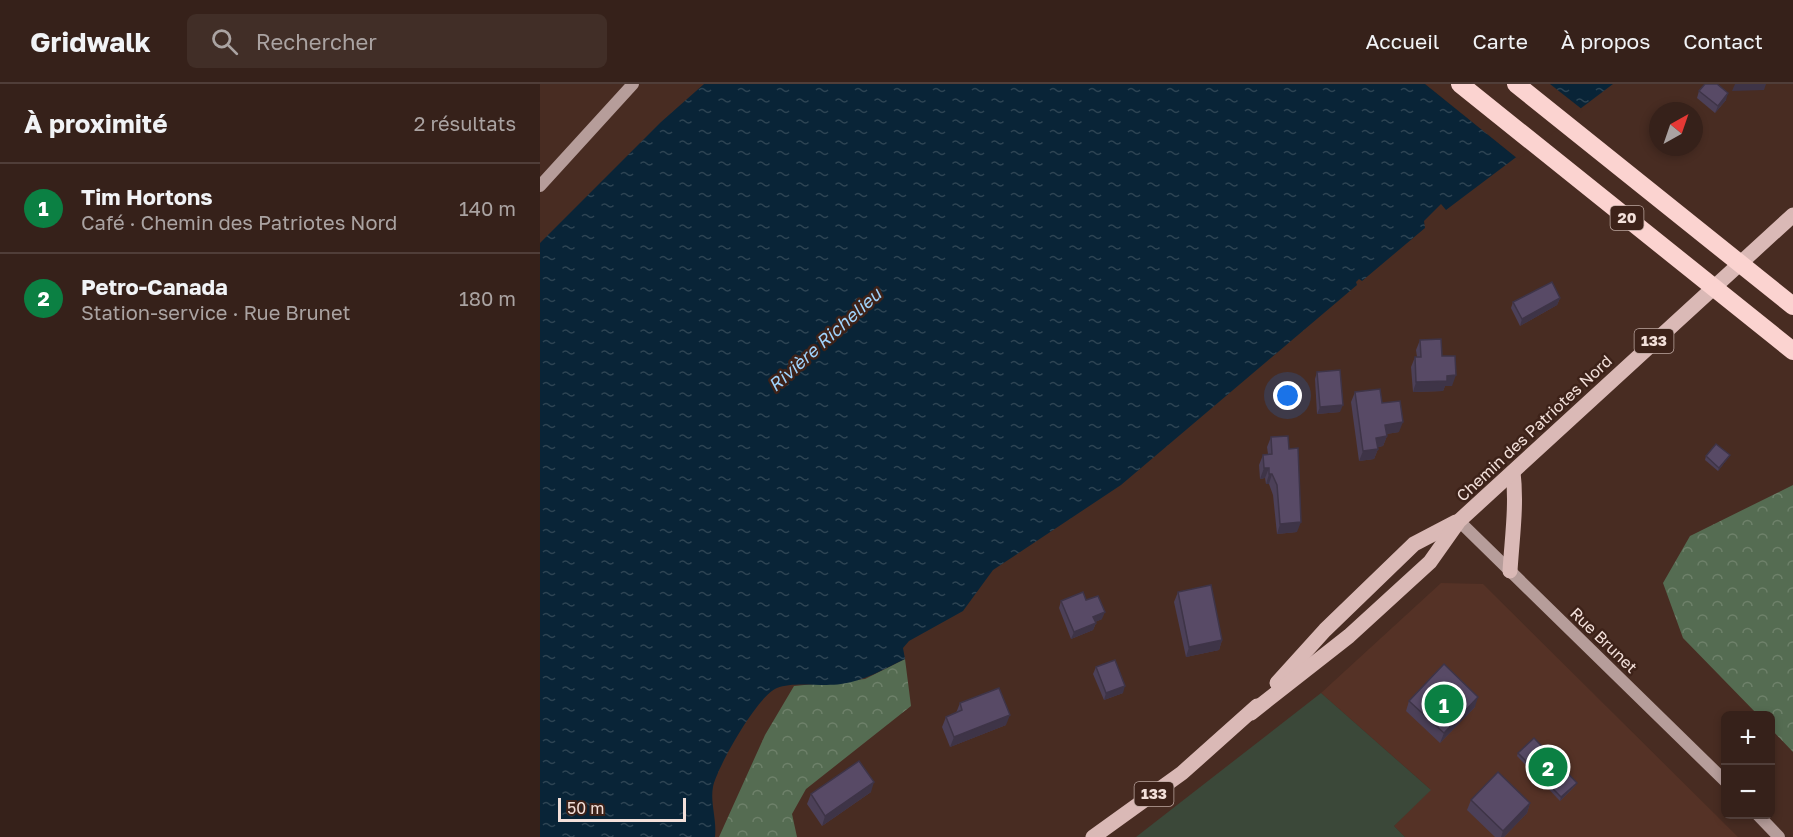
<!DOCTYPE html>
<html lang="fr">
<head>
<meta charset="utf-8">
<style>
	body { margin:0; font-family:"Golos Text",sans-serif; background:#412e27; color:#f1f3f6 }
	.controls { position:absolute; right:18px; bottom:18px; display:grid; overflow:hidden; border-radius:9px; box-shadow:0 3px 9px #0003 }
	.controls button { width:54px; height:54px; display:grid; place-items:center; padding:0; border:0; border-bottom:2px solid #503e39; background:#36211a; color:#f1f3f6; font:30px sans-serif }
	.compass { position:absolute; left:1109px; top:18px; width:54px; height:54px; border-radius:50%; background:#36211a; box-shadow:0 3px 9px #0003; rotate:40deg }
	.scale { position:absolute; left:18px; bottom:15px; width:128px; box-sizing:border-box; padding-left:6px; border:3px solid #f3e0da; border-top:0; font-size:16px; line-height:21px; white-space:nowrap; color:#f3e0da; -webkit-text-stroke:4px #3d2219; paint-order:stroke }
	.you { position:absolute; left:748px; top:312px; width:21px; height:21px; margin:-15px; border:4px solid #fff; border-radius:50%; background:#1a73e8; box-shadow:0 0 0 9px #1a73e833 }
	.badge { display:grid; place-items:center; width:39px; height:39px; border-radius:50%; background:#0b8043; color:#fff; font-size:20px; font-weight:700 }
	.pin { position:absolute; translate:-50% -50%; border:3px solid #fff; box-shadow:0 2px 6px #0006 }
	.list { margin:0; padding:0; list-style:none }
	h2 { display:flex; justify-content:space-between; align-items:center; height:78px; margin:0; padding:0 24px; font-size:26px }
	h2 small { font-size:20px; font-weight:400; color:#aaa3a2 }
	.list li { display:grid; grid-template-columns:39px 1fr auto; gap:18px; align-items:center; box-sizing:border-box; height:90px; padding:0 24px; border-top:2px solid #503e39 }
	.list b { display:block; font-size:22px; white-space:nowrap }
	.list p { margin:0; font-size:20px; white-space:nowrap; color:#aaa3a2 }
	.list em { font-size:20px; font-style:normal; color:#aaa3a2 }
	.icon { flex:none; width:33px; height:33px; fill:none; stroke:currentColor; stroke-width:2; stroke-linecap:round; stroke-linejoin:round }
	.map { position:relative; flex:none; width:1253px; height:753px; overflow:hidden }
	header { display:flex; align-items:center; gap:36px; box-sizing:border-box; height:84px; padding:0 30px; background:#36211a; border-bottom:2px solid #503e39 }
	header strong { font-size:28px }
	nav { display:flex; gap:33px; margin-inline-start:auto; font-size:21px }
	.search { width:420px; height:54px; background:#412e27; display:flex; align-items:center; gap:15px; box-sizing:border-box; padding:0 21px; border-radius:9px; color:#aaa3a2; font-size:22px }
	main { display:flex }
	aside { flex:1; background:#36211a }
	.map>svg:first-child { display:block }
</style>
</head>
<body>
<header>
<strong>Gridwalk</strong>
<div class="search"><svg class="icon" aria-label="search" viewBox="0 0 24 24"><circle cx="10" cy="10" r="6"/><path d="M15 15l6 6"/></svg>Rechercher</div>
<nav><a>Accueil</a><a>Carte</a><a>À propos</a><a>Contact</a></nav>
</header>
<main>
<aside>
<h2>À proximité<small>2 résultats</small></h2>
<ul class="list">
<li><span class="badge">1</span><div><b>Tim Hortons</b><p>Café · Chemin des Patriotes Nord</p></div><em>140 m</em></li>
<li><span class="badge">2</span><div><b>Petro-Canada</b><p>Station-service · Rue Brunet</p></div><em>180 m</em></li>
</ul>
</aside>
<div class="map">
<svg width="1253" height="753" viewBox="0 0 1253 753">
	<defs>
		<pattern id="forest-crowns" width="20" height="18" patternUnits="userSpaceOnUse" patternTransform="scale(1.5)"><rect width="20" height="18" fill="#556c52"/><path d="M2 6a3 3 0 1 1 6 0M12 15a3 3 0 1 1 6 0" fill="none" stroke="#6e816a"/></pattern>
		<pattern id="water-ripples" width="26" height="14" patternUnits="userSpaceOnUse" patternTransform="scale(1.5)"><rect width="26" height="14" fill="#092437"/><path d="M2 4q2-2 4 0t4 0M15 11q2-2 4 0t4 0" fill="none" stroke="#2d4453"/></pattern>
	</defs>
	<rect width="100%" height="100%" fill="#482c22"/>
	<!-- built -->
	<path fill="#553226" d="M 901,499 L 943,500 L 1198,753 L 865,753 L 854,742 L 890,705 L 781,609 Z"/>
	<!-- green -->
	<path fill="#3b4839" d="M 781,609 L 891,706 L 854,742 L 865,753 L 596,753 Z"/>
	<!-- forest -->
	<g fill="url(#forest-crowns)">
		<path d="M 1253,401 L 1253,668 L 1231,645 L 1230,632 L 1218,631 L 1143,554 L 1123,499 L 1150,452 Z"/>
		<path d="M 365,575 L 371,622 L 266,705 L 252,730 L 257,753 L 179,753 L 225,651 L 254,602 L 325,595 Z"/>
	</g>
	<!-- water -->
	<path fill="url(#water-ripples)" d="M 164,0 L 1073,0 L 906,126 L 901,120 L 884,137 L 885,144 L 822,197 L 819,195 L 816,198 L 817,201 L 581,401 L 453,486 L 423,527 L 369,557 L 363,564 L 365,575 C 344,585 324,597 301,600 C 282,603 254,597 237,604 C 218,611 177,683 173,703 C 170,719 177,735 175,753 L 0,753 L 0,159 L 121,38 Z"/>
	<!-- pier -->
	<path fill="#482c22" d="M 885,0 L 1010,0 L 1043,26 L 978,75 Z"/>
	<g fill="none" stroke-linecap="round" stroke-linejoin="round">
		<!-- secondary -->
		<g stroke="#b69d9a" stroke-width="12">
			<path d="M 0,102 L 93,0"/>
			<path d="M 919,437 L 1186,698"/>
			<path d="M 1217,730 L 1239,753"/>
		</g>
		<!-- primary -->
		<g stroke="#dab9b6" stroke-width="15">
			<path d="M 970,487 C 972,454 977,421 973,388"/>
			<path d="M 737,599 L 785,546 L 874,460 L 916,438"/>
			<path d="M 711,629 L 809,552 L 890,478 L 919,437 L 1253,131"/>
			<path d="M 553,753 L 642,689 L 717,622"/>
		</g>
		<!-- highway-bridge -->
		<g stroke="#fbd3d0" stroke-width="18">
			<path d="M 920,0 L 1253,267"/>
			<path d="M 976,0 L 1253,222"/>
		</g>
	</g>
	<!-- wall -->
	<g fill="#4c4058">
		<path d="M 1159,7 L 1186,16 L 1175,29 L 1157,14 Z"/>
		<path d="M 1020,214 L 1017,221 L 980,242 L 971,224 L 973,218 Z"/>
		<path d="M 880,256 L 902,272 L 912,302 L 905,302 L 903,307 L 873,308 L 871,283 L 875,273 L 877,273 L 876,266 Z"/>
		<path d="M 777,288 L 800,328 L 777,330 L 775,295 Z"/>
		<path d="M 815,308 L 842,319 L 859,348 L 846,350 L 847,352 L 843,362 L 838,363 L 838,365 L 834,375 L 819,377 L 811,318 Z"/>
		<path d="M 731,353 L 757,448 L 737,450 L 733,411 L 729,400 L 726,400 L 725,394 L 720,395 L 719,381 L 723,371 L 728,370 L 727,363 Z"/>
		<path d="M 1190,371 L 1188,374 L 1178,387 L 1165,376 L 1166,372 Z"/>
		<path d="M 638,508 L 682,556 L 679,566 L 646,573 L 634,518 Z"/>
		<path d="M 546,516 L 562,535 L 555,538 L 556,539 L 553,546 L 531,555 L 519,524 L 521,517 Z"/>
		<path d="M 556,583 L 583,609 L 564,616 L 553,590 Z"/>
		<path d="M 869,617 L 935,623 L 900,659 L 866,627 Z"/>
		<path d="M 420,619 L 466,641 L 410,663 L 402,643 L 406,633 L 416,629 Z"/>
		<path d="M 978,669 L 1037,699 L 1035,702 L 1020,717 L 977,672 Z"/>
		<path d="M 331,708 L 282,742 L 267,720 L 271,710 Z"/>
		<path d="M 931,716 L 990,719 L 987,729 L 964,753 L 955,753 L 927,726 Z"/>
	</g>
	<!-- shaded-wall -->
	<g fill="#3e3447">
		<path d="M 1195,0 L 1226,0 L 1224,6 L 1192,7 Z"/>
		<path d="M 1188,9 L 1186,16 L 1175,29 L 1178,22 Z"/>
		<path d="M 1020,214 L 1017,221 L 980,242 L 982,235 Z"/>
		<path d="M 916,291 L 912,302 L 905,302 L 903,307 L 873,308 L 876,298 L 907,292 Z"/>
		<path d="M 803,321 L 800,328 L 777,330 L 780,323 Z"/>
		<path d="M 863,338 L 859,348 L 841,351 L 845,341 Z"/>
		<path d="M 847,352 L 843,362 L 833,364 L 836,354 Z"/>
		<path d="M 838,365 L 834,375 L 819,377 L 823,367 Z"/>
		<path d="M 1190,371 L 1188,374 L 1178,387 L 1179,384 Z"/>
		<path d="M 724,384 L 729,384 L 725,394 L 720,395 Z"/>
		<path d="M 729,390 L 732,390 L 729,400 L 726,400 Z"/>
		<path d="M 761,438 L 757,448 L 737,450 L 740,440 Z"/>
		<path d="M 565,528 L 562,535 L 551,540 L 553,533 Z"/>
		<path d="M 556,539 L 553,546 L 531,555 L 534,548 Z"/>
		<path d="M 682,556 L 679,566 L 646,573 L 649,563 Z"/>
		<path d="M 585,602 L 583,609 L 564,616 L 566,609 Z"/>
		<path d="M 938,613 L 935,623 L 900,659 L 904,649 Z"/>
		<path d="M 470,631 L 466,641 L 410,663 L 414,653 Z"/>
		<path d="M 334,698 L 331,708 L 282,742 L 285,732 Z"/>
		<path d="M 1037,699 L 1035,702 L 1020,717 L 1021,713 Z"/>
		<path d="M 990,719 L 987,729 L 964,753 L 961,753 L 963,747 Z"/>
	</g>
	<!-- building -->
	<g fill="#584a66" stroke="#3e3447" stroke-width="1.5">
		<path d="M 1165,0 L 1177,0 L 1188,9 L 1178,22 L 1159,7 Z"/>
		<path d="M 1012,198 L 1020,214 L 982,235 L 973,218 Z"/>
		<path d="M 901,255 L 902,272 L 915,272 L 916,291 L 907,292 L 907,297 L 876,298 L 875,273 L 881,273 L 880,256 Z"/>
		<path d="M 800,286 L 803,321 L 780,323 L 777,288 Z"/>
		<path d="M 840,305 L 842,319 L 860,317 L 863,338 L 845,341 L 847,352 L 836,354 L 838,365 L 823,367 L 815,308 Z"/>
		<path d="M 748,352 L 749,365 L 758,364 L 761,438 L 740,440 L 737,401 L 732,390 L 729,390 L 729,384 L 724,384 L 723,371 L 732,370 L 731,353 Z"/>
		<path d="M 1176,360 L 1190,371 L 1179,384 L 1166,372 Z"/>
		<path d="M 671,501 L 682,556 L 649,563 L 638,508 Z"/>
		<path d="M 543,508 L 546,516 L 558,512 L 565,528 L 553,533 L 556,539 L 534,548 L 521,517 Z"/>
		<path d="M 575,576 L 585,602 L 566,609 L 556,583 Z"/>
		<path d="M 904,580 L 938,613 L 904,649 L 869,617 Z"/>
		<path d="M 459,604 L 470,631 L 414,653 L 406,633 L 422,626 L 420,619 Z"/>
		<path d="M 994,654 L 1037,699 L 1021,713 L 978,669 Z"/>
		<path d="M 319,677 L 334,698 L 285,732 L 271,710 Z"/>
		<path d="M 958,688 L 990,719 L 963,747 L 931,716 Z"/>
	</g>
	<g text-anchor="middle" stroke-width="5" stroke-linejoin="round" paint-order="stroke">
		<!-- shield labels -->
		<g fill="#3d2219" stroke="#bca7a0" stroke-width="1.5">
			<rect x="1070.5" y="122" width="33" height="24" rx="4.5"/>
			<rect x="1094.5" y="245" width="39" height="24" rx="4.5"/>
			<rect x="594.5" y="698" width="39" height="24" rx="4.5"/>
		</g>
		<g font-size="15" font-weight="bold" fill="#f3e0da">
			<text x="1087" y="139">20</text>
			<text x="1114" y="262">133</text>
			<text x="614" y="715">133</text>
		</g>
		<!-- street labels -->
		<g font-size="16" fill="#f3e0da" stroke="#3d2219">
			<text transform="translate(994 344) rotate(-43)" y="6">Chemin des Patriotes Nord</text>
			<text transform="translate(1064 556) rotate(44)" y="6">Rue Brunet</text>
		</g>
		<!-- water labels -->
		<g font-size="18" font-style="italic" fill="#a0d3fc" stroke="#3d2219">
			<text transform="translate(285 256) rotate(-42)" y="6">Rivière Richelieu</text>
		</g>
	</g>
</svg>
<div class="controls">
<button>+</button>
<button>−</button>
</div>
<svg class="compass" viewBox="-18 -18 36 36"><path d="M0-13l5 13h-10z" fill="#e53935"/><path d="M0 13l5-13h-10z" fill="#aaa3a2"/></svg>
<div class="scale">50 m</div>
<div class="you"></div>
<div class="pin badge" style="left:904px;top:620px">1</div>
<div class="pin badge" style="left:1008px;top:683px">2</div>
</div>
</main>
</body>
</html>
